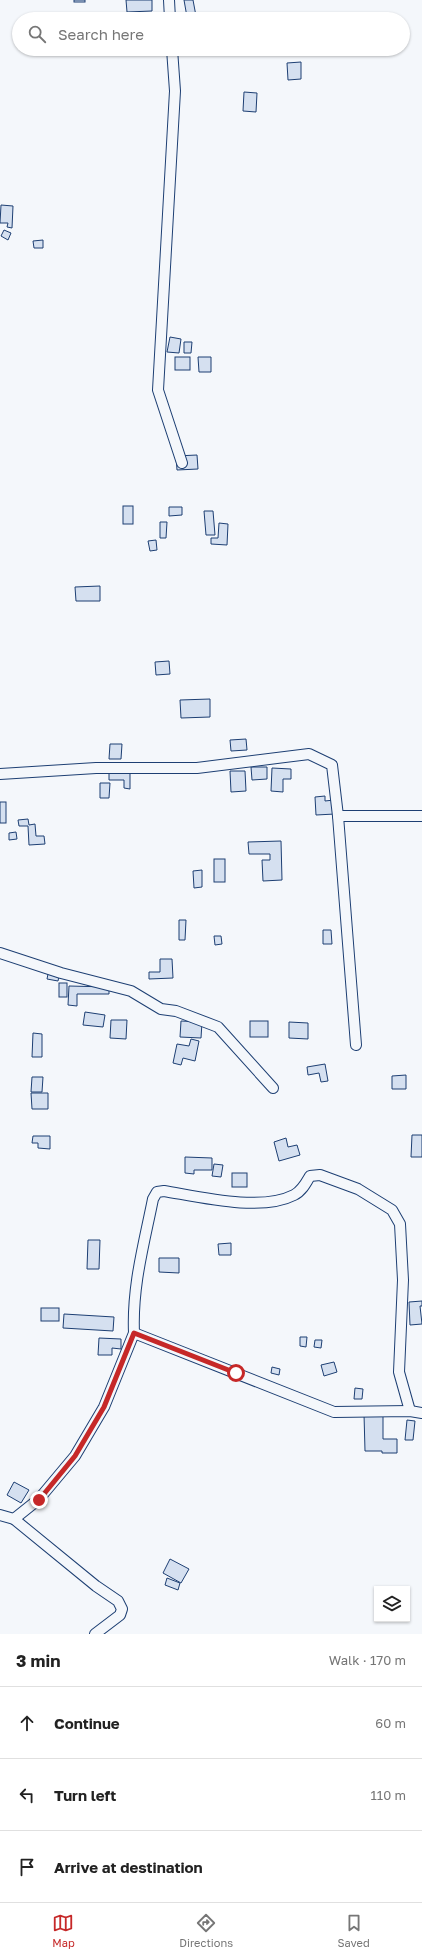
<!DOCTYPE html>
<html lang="en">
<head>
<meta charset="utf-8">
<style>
	body { margin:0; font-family:"Golos Text",sans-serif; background:#f6f6f6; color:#222 }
	.controls { position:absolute; right:12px; bottom:12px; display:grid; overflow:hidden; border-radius:0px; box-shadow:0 1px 3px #0004 }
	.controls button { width:36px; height:36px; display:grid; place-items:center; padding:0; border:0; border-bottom:1px solid #e0e0e0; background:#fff; color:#222; font:20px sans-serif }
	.stop { position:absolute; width:12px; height:12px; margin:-9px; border:3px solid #c62828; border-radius:50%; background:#fff }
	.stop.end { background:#c62828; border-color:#fff; box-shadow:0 1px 4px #0008 }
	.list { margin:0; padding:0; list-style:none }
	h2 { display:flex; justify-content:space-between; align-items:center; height:52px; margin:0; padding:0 16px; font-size:17px }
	h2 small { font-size:13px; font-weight:400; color:#767676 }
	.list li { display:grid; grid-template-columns:26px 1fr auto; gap:12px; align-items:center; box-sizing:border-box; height:72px; padding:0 16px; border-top:1px solid #e0e0e0 }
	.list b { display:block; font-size:15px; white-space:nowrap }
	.list em { font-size:13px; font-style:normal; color:#767676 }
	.icon { flex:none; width:22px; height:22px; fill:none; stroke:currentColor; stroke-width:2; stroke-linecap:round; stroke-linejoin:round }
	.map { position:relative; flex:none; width:422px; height:1634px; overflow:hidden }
	.search { position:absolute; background:#fff; box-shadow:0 1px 3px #0004; left:12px; right:12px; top:12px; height:44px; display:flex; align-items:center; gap:10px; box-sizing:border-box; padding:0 14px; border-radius:22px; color:#767676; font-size:15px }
	.sheet { height:268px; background:#fff }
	nav { display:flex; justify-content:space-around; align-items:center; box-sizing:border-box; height:56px; border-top:1px solid #e0e0e0; background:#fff; font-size:11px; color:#767676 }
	nav a { display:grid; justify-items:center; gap:2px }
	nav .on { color:#c62828 }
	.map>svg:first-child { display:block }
</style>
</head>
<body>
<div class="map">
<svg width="422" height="1634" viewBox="0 0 422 1634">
	<rect width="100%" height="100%" fill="#f4f7fb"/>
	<!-- building -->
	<g fill="#d5e0f0" stroke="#1d3f73">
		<rect x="74" y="0" width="11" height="2"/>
		<path d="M 126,0 L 152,0 L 152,11 L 127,12 Z"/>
		<path d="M 184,0 L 193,0 L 196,16 L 187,17 Z"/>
		<path d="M 130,13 L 138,13 L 137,19 L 130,19 Z"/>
		<rect x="298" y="17" width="22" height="2"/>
		<path d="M 301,62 L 301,79 L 288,80 L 287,63 Z"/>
		<path d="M 244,92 L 257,93 L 256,112 L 243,111 Z"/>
		<path d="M 1,205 L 13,206 L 12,228 L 7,227 L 8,223 L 0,223 Z"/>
		<path d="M 4,230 L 11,233 L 8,240 L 1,236 Z"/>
		<path d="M 43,240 L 43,248 L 34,248 L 33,241 Z"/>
		<path d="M 170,337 L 181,339 L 179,353 L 167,352 Z"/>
		<path d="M 184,342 L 192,342 L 191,353 L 184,353 Z"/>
		<rect x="175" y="357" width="15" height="13"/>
		<path d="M 198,357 L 211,357 L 211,372 L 199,372 Z"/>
		<path d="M 197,455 L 198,469 L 177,470 L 176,456 Z"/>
		<rect x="123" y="506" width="10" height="18"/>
		<path d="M 169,507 L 182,507 L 182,515 L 169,516 Z"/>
		<path d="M 204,511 L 213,511 L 215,535 L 206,535 Z"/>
		<path d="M 160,522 L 167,522 L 166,538 L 160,538 Z"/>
		<path d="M 219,523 L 228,524 L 227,545 L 211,544 L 211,538 L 218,538 Z"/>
		<path d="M 156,540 L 157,550 L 150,551 L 148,541 Z"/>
		<path d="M 100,586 L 100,601 L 76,601 L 75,587 Z"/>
		<path d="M 169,661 L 170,674 L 156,675 L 155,662 Z"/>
		<path d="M 210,699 L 210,717 L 181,718 L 180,700 Z"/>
		<path d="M 246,739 L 247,750 L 231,751 L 230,740 Z"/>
		<path d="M 110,744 L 122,744 L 121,759 L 109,759 Z"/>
		<path d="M 251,767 L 267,767 L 267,779 L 252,780 Z"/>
		<path d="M 272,768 L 291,769 L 291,779 L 283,779 L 283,792 L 271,791 Z"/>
		<path d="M 109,771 L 130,772 L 130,789 L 124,788 L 124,780 L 109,780 Z"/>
		<path d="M 230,771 L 245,771 L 246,791 L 231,792 Z"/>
		<path d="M 100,783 L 110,783 L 109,798 L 100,798 Z"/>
		<path d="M 325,796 L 325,801 L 334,800 L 335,814 L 316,815 L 315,797 Z"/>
		<rect x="0" y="802" width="6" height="21"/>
		<path d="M 28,819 L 29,825 L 35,824 L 36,836 L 44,836 L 45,844 L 29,845 L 28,826 L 19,826 L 18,820 Z"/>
		<path d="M 16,832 L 17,839 L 9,840 L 9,833 Z"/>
		<path d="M 281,841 L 282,880 L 263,881 L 262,860 L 270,860 L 270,854 L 249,854 L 248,842 Z"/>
		<rect x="214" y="859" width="11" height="23"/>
		<path d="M 202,870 L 202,887 L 194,888 L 193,871 Z"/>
		<path d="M 179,920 L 186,920 L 185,940 L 179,940 Z"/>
		<path d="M 323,930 L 331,930 L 332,944 L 323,944 Z"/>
		<path d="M 214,936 L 221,936 L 222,944 L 215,945 Z"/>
		<path d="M 160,959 L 172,959 L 173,978 L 149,979 L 149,972 L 160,972 Z"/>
		<path d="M 49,969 L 60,972 L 58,981 L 47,979 Z"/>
		<rect x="59" y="983" width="8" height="14"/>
		<path d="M 69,986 L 109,987 L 109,994 L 77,994 L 77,1006 L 68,1005 Z"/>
		<path d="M 85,1012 L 105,1015 L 103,1027 L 83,1025 Z"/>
		<path d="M 111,1020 L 127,1020 L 126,1039 L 110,1038 Z"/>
		<path d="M 181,1021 L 202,1022 L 201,1038 L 180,1037 Z"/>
		<rect x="250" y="1021" width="18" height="16"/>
		<path d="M 289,1022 L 308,1023 L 308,1039 L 289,1038 Z"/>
		<path d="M 33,1033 L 42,1034 L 42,1057 L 32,1057 Z"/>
		<path d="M 191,1039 L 199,1041 L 195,1061 L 183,1058 L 181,1065 L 173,1063 L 177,1044 L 189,1046 Z"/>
		<path d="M 325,1064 L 328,1081 L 321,1082 L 319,1073 L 308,1075 L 307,1067 Z"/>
		<path d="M 406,1075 L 406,1089 L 392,1089 L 392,1076 Z"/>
		<path d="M 32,1077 L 43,1077 L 42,1092 L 31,1092 Z"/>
		<path d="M 31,1093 L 48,1093 L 48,1109 L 32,1109 Z"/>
		<path d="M 412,1135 L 422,1135 L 422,1157 L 411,1157 Z"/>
		<path d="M 33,1136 L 50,1136 L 50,1149 L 38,1148 L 38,1143 L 32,1143 Z"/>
		<path d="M 286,1138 L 288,1147 L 297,1145 L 300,1155 L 279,1161 L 274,1142 Z"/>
		<path d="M 185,1157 L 212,1158 L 212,1170 L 194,1170 L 194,1174 L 185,1173 Z"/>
		<path d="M 214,1164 L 223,1165 L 221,1177 L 212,1176 Z"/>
		<rect x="232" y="1173" width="15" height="14"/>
		<path d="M 88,1240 L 100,1240 L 99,1269 L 87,1269 Z"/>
		<path d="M 231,1243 L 231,1255 L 219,1255 L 218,1244 Z"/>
		<path d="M 159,1258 L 179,1258 L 179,1273 L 159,1272 Z"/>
		<path d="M 422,1301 L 422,1306 L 420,1306 L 422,1324 L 410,1325 L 409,1302 Z"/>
		<rect x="41" y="1308" width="18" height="13"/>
		<path d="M 64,1314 L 114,1317 L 113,1331 L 63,1328 Z"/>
		<path d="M 300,1337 L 307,1337 L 306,1347 L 300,1346 Z"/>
		<path d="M 99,1338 L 121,1339 L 121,1349 L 112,1348 L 112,1355 L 98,1355 Z"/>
		<path d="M 315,1340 L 322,1340 L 321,1348 L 314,1347 Z"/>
		<path d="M 334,1362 L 337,1372 L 324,1376 L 321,1365 Z"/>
		<path d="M 272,1367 L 280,1369 L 279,1375 L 271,1373 Z"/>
		<path d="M 355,1388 L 363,1389 L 362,1399 L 354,1399 Z"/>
		<path d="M 364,1414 L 383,1414 L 383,1439 L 397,1439 L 397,1453 L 382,1453 L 382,1451 L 365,1451 Z"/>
		<path d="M 407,1420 L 415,1421 L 413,1440 L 405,1440 Z"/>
		<path d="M 14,1482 L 29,1490 L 21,1503 L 7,1495 Z"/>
		<path d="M 170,1559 L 189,1569 L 181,1583 L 163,1573 Z"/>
		<path d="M 167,1578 L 180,1583 L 178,1590 L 165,1585 Z"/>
	</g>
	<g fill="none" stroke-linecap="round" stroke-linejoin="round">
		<!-- street casing -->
		<g stroke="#1d3f73" stroke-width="12">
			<g id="street">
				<path d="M 169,0 L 170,19"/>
				<path d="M 172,49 L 175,91 L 158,390 L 182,463"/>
				<path d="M 0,774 L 96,768 L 197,768 L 309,754 L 332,765 L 338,816 L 422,816"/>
				<path d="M 338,816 L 356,1045"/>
				<path d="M 0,953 L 61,973 L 131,991 L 161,1009 L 176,1011 L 218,1027 L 273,1088"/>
				<path d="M 134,1333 C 132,1286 144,1244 153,1199 L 157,1192 L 164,1191 C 200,1197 261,1212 294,1195 C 302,1191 306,1183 310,1176 L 320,1175 L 358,1189 L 392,1210 L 400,1224 L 403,1280 L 399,1372 L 410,1411"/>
				<path d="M 0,1515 L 14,1519 L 39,1499 L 75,1456 L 104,1407 L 134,1333 L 334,1412 L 410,1411 L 422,1413"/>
				<path d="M 14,1519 L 96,1586 L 118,1601 L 122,1609 L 120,1615 L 95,1634"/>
			</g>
		</g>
		<!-- street -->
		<use href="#street" stroke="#f4f7fb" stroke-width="10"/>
	</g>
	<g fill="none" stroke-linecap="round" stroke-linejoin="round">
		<!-- route -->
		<path stroke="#c62828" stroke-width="5" d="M 39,1500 L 75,1456 L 104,1407 L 134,1333 L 236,1373"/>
	</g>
</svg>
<div class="controls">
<button><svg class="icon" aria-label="layers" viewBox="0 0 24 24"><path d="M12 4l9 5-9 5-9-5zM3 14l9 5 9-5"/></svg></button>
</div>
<div class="stop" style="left:236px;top:1373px"></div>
<div class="stop end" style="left:39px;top:1500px"></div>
<div class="search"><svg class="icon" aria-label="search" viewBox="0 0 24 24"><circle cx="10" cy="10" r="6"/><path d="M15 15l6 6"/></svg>Search here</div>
</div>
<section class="sheet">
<h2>3 min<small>Walk · 170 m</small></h2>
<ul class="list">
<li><svg class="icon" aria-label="ahead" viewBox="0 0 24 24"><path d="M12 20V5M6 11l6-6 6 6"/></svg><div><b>Continue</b></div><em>60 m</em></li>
<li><svg class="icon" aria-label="left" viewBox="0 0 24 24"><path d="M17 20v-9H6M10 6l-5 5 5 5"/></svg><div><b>Turn left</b></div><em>110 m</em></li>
<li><svg class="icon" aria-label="arrive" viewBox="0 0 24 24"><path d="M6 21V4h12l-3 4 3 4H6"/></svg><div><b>Arrive at destination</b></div></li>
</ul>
</section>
<nav>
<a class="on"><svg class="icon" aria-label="map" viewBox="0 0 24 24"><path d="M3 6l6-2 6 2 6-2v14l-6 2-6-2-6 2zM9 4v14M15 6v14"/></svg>Map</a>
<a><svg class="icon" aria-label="directions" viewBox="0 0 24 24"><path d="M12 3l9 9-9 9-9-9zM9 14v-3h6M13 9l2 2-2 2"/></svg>Directions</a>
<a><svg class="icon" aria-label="saved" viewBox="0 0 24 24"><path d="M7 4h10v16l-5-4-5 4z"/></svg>Saved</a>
</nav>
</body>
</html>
